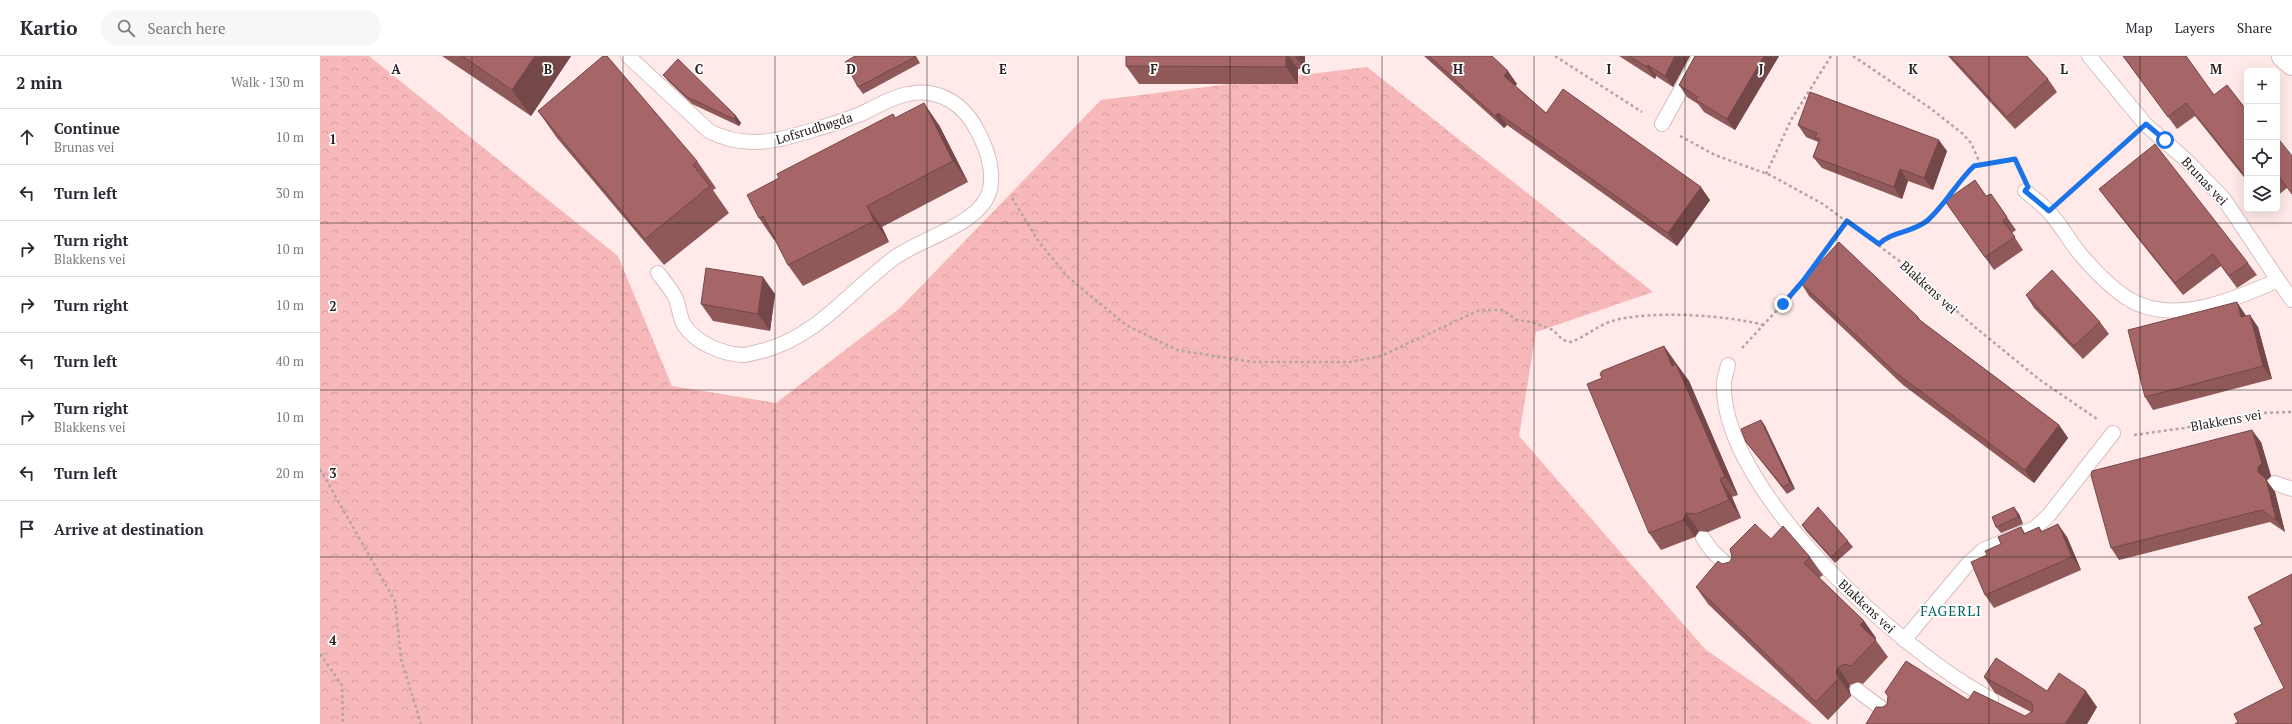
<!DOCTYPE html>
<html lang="en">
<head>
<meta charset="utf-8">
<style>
	body { margin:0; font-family:"PT Serif",serif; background:#f7f7f7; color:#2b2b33 }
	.controls { position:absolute; right:12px; top:12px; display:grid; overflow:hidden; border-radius:6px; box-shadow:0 4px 16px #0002 }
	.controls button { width:36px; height:36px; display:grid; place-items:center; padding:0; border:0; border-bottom:1px solid #e1e1e2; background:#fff; color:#2b2b33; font:20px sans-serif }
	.stop { position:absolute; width:12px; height:12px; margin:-9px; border:3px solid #1a73e8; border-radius:50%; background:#fff }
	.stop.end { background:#1a73e8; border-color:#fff; box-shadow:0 1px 4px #0008 }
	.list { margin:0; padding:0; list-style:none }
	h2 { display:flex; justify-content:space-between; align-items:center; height:52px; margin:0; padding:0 16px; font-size:17px }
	h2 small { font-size:13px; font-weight:400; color:#7c7c81 }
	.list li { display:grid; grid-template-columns:26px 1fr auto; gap:12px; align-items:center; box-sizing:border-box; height:56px; padding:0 16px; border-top:1px solid #e1e1e2 }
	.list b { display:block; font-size:15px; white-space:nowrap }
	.list p { margin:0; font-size:13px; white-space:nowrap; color:#7c7c81 }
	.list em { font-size:13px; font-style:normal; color:#7c7c81 }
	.icon { flex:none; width:22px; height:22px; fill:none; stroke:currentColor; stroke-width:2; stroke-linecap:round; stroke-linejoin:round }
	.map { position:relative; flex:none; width:1972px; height:668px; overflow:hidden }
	header { display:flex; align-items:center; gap:24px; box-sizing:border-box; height:56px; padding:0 20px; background:#fff; border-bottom:1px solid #e1e1e2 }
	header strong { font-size:19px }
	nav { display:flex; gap:22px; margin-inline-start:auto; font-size:14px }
	.search { width:280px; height:36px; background:#f7f7f7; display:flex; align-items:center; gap:10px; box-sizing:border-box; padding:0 14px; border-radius:22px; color:#7c7c81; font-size:15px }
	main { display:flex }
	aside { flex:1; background:#fff }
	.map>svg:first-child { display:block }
</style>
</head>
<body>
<header>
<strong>Kartio</strong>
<div class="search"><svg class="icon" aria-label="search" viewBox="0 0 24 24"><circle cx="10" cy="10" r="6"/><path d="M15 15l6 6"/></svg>Search here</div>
<nav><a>Map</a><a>Layers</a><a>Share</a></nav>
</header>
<main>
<aside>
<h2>2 min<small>Walk · 130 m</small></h2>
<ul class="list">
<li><svg class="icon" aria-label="ahead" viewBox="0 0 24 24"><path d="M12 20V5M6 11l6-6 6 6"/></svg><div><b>Continue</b><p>Brunas vei</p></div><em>10 m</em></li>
<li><svg class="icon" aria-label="left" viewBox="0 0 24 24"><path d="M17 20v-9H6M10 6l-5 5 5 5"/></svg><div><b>Turn left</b></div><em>30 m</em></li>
<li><svg class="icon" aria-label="right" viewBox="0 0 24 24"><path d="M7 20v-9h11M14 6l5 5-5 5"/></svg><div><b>Turn right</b><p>Blakkens vei</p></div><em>10 m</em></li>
<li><svg class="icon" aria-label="right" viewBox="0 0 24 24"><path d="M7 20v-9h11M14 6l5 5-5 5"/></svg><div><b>Turn right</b></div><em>10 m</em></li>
<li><svg class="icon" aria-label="left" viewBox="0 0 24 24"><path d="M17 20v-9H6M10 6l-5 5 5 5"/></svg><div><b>Turn left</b></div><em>40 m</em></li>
<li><svg class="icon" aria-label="right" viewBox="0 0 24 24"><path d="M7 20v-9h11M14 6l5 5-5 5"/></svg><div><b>Turn right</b><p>Blakkens vei</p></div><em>10 m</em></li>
<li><svg class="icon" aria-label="left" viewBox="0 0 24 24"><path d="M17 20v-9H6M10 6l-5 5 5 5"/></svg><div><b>Turn left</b></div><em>20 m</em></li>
<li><svg class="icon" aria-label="arrive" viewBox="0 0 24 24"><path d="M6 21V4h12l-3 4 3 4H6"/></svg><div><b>Arrive at destination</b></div></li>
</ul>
</aside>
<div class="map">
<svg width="1972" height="668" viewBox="0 0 1972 668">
	<defs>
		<pattern id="forest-crowns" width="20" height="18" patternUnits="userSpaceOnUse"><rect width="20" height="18" fill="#f7b8b9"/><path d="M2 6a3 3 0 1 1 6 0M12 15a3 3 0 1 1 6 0" fill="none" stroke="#d49e9f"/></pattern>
	</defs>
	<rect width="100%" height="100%" fill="#ffe9e9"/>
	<!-- forest -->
	<path fill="url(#forest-crowns)" d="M 0,0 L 49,0 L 298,200 L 352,330 L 456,347 L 580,252 L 781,44 L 1047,11 L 1333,236 L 1216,276 L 1199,380 L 1385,593 L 1492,668 L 0,668 Z"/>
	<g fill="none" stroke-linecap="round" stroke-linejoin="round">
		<!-- lane casing -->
		<g stroke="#d8bebe" stroke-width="16">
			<g id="lane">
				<path d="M 308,0 L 389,75 C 425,94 459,85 496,73 C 511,69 526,64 541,58 C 555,51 572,41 588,38 C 619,31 645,49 658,76 C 667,93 674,113 670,133 C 663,167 603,182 577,200 C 532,232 498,281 442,295 C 436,296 429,299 423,299 C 402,298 376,287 364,269 C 360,262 359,251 356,243 C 352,234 344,225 338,217"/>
				<path d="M 1769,0 L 1826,69 L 1865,103 L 1904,143 L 1958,224"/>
				<path d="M 1342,68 L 1380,0"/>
				<path d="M 1705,135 C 1712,141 1721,147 1728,155 C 1740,167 1749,185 1761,199 C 1774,214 1790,231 1807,242 C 1852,271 1916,243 1958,224 L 1972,244"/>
				<path d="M 1408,309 C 1407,315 1404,321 1404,327 C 1400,434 1583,597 1671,643"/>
				<path d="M 1955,427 L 1972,433"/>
				<path d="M 1383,482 L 1392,495 L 1416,517"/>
				<path d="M 1584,584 L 1647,509 L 1663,494 L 1715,472 L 1729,459 L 1793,377"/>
				<path d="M 1537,634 L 1572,660"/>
			</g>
		</g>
		<!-- secondary casing -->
		<g stroke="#d8bebe" stroke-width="24">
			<path id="secondary" d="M 1963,0 L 1972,8"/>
		</g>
		<!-- path -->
		<g stroke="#b6a4a4" stroke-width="2.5" stroke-dasharray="3 3" stroke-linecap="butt">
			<path d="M 1235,0 L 1322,56"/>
			<path d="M 1533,0 L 1610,52 L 1643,78 L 1651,87 L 1660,107"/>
			<path d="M 1360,80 L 1395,99 L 1450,119 L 1503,148 L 1582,207 L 1656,272 L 1720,324 L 1777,363"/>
			<path d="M 1446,118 L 1471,64 L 1511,0"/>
			<path d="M 1746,140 L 1809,83"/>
			<path d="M 692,142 L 719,186 L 748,221 L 806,269 L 857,294 L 933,306 L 1030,306 L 1061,300 L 1160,254 L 1182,254 L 1197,264 L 1212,266 L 1233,274 L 1243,284 L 1251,286 C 1265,281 1277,270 1292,265 C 1329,254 1406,259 1444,269"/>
			<path d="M 1559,188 C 1572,175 1593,177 1608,164 C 1625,149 1637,126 1653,110 L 1695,103 L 1699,113"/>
			<path d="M 1486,222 L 1527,165"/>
			<path d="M 1422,292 L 1483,226"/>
			<path d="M 1814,379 L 1864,372 L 1940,357 L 1972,356"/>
			<path d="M 0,413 L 75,545 L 81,603 L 101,668"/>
			<path d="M 0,598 L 22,629 L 23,668"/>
		</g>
		<!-- lane -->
		<use href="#lane" stroke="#fff" stroke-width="14"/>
		<!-- secondary -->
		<use href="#secondary" stroke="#fff" stroke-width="22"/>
	</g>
	<!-- wall -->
	<g fill="#8f5859">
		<path d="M 122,0 L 251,0 L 211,60 Z"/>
		<path d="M 535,0 L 596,0 L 600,7 L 543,38 L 538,31 Z"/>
		<path d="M 806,0 L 985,0 L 985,13 L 978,13 L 978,28 L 819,28 L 806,10 Z"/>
		<path d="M 1104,0 L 1172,0 L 1197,28 L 1195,30 L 1226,57 L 1390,144 L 1357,190 L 1187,69 L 1184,72 Z"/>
		<path d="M 1299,0 L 1370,0 L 1353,31 L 1336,20 L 1335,23 Z"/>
		<path d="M 1375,0 L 1459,0 L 1415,74 L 1384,56 L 1378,48 L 1367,41 L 1359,29 Z"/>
		<path d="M 1628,0 L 1707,0 L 1728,23 L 1737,36 L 1695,73 Z"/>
		<path d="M 1803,0 L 1866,0 L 1894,39 L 1925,52 L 1927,50 L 1927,125 L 1875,60 L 1857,73 Z"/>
		<path d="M 343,19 L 416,60 L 421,67 L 419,70 L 372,48 L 348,25 Z"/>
		<path d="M 218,55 L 377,105 L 396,132 L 393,134 L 409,157 L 344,209 L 237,82 Z"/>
		<path d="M 573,58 L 575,62 L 619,69 L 648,126 L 562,171 L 569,186 L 483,230 L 468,209 L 455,183 L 454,184 L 439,162 Z"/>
		<path d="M 1478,69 L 1627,95 L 1613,134 L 1588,125 L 1582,143 L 1502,112 L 1493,101 L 1498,87 L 1498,86 L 1486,81 Z"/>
		<path d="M 1957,81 L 1967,132 L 1957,140 Z"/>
		<path d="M 1779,133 L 1928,207 L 1937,219 L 1917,232 L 1901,210 L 1863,239 L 1788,145 Z"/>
		<path d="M 1671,138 L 1696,174 L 1692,177 L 1703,194 L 1674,214 L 1625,145 L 1666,140 Z"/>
		<path d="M 1481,227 L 1598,261 L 1601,265 L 1739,369 L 1748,382 L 1714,427 L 1583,329 L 1489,240 Z"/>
		<path d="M 455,238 L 450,275 L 393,265 L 381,248 Z"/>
		<path d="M 1706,239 L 1780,266 L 1789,278 L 1763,303 L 1714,252 Z"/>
		<path d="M 1925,258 L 1926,260 L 1938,271 L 1952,323 L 1833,354 L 1825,341 Z"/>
		<path d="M 1344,290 L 1369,325 L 1418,439 L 1412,441 L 1421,462 L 1388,476 L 1379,475 L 1375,481 L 1341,494 L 1329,477 Z"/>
		<path d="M 1441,364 L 1445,370 L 1475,433 L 1467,438 L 1426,386 Z"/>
		<path d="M 1941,386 L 1951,420 L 1947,424 L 1947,425 L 1955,436 L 1965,476 L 1950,466 L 1799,504 L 1791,492 Z"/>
		<path d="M 1699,458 L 1703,468 L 1681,477 L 1676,471 Z"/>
		<path d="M 1482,469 L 1528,485 L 1533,491 L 1515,507 L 1486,475 Z"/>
		<path d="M 1701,471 L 1705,477 L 1719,471 L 1722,475 L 1747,481 L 1761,514 L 1674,552 L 1665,539 L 1667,499 Z"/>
		<path d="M 1451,483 L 1490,501 L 1503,519 L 1499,522 L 1544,565 L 1556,582 L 1555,583 L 1568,601 L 1543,628 L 1538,626 L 1530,629 L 1529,633 L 1531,640 L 1508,664 L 1388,548 L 1376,531 L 1402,508 L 1410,506 Z"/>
		<path d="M 1664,621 L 1727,635 L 1777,651 L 1767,668 L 1546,668 L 1563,651 L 1648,644 L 1705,660 L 1711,656 L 1675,637 Z"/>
	</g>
	<!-- shaded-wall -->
	<g fill="#744749">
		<path d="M 215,0 L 251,0 L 211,60 L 192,34 Z"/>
		<path d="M 966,0 L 969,0 L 978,13 L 978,28 L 966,11 Z"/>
		<path d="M 975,0 L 985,0 L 985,13 Z"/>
		<path d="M 1355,0 L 1370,0 L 1353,31 L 1345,20 Z"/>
		<path d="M 1444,0 L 1459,0 L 1415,74 L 1407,63 Z"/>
		<path d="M 1328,9 L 1336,20 L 1335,23 L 1327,11 Z"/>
		<path d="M 1188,15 L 1197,28 L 1193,32 L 1184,20 Z"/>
		<path d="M 604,47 L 619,69 L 648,126 L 633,105 Z"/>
		<path d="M 1178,57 L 1187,69 L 1184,72 L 1175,60 Z"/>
		<path d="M 416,60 L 421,67 L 419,70 L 414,63 Z"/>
		<path d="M 1619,84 L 1627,95 L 1613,134 L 1604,122 Z"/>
		<path d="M 1580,113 L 1588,125 L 1582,143 L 1574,131 Z"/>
		<path d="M 1381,131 L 1390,144 L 1357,190 L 1348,177 Z"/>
		<path d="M 547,150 L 562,171 L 569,186 L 554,165 Z"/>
		<path d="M 443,221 L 455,238 L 450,275 L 438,258 Z"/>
		<path d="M 1917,246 L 1925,258 L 1929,274 L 1921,261 Z"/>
		<path d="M 1930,259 L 1938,271 L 1952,323 L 1943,310 Z"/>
		<path d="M 1344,290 L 1356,308 L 1352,310 Z"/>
		<path d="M 1356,308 L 1369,325 L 1418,439 L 1405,421 Z"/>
		<path d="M 1441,364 L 1445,370 L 1475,433 L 1470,427 Z"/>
		<path d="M 1739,369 L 1748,382 L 1714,427 L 1705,414 Z"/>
		<path d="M 1932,374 L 1941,386 L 1951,420 L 1947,424 L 1947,425 L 1955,436 L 1965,476 L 1956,464 L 1938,416 Z"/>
		<path d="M 1400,423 L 1412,441 L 1421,462 L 1409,444 Z"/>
		<path d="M 1694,451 L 1699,458 L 1703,468 L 1698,461 Z"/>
		<path d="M 1366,457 L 1379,475 L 1375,481 L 1363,464 Z"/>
		<path d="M 1738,468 L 1747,481 L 1761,514 L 1752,501 Z"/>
		<path d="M 1544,565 L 1556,582 L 1552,586 L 1540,569 Z"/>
		<path d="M 1518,611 L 1530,629 L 1529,633 L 1531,640 L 1519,622 L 1516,616 Z"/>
		<path d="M 1766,635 L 1777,651 L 1767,668 L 1745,668 Z"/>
	</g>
	<!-- building -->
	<g fill="#a66668" stroke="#744749">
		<path d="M 142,0 L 215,0 L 192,34 Z"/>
		<path d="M 283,0 L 287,0 L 377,105 L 373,109 L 390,130 L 325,183 L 218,55 Z"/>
		<path d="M 535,0 L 595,0 L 595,1 L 538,31 L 525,6 Z"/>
		<path d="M 806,0 L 966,0 L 966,11 L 806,10 Z"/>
		<path d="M 1109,0 L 1172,0 L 1188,15 L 1184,20 L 1226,57 L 1243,33 L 1381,131 L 1348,177 L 1178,57 L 1175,60 Z"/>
		<path d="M 1309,0 L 1355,0 L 1345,20 L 1328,9 L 1327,11 Z"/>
		<path d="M 1375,0 L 1444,0 L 1407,63 L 1376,44 L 1378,41 L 1359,29 Z"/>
		<path d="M 1631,0 L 1707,0 L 1728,23 L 1687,61 Z"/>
		<path d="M 1803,0 L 1866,0 L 1894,39 L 1907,29 L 1925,52 L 1927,50 L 1927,119 L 1925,120 L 1866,47 L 1848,61 Z"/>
		<path d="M 358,3 L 416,60 L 414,63 L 367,41 L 343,19 Z"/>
		<path d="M 1490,36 L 1619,84 L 1604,122 L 1580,113 L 1574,131 L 1493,101 L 1500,83 L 1495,82 L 1497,77 L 1478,69 Z"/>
		<path d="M 604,47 L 633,105 L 547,150 L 554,165 L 468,209 L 443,160 L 439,162 L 427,139 L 459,122 L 457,118 L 573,58 L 575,62 Z"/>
		<path d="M 1957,81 L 1972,100 L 1972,138 L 1958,119 L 1957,120 Z"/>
		<path d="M 1835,88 L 1928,207 L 1909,220 L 1893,198 L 1855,227 L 1779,133 Z"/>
		<path d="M 1655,124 L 1666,140 L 1671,138 L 1687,161 L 1683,165 L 1695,181 L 1665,201 L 1625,145 Z"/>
		<path d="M 1519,186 L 1598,261 L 1597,262 L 1739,369 L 1705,414 L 1575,316 L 1481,227 Z"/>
		<path d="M 386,212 L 443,221 L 438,258 L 381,248 Z"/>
		<path d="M 1732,214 L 1780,266 L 1754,290 L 1706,239 Z"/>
		<path d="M 1917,246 L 1921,261 L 1930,259 L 1943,310 L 1825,341 L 1808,274 Z"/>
		<path d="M 1344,290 L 1352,310 L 1356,308 L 1405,421 L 1400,423 L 1409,444 L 1376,458 L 1366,457 L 1363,464 L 1329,477 L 1267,328 L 1282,322 L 1280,318 L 1282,315 Z"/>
		<path d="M 1441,364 L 1470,427 L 1463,431 L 1426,386 L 1421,373 Z"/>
		<path d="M 1932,374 L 1942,407 L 1938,411 L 1938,416 L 1946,423 L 1956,464 L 1942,454 L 1791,492 L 1771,419 L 1772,415 Z"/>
		<path d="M 1498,451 L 1528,485 L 1511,501 L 1482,469 Z"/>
		<path d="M 1694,451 L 1698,461 L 1676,471 L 1672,461 Z"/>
		<path d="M 1435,468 L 1451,483 L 1463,470 L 1490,501 L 1484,507 L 1544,565 L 1540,569 L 1556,584 L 1531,610 L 1525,608 L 1518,611 L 1516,616 L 1519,622 L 1496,646 L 1376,531 L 1398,505 L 1402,508 L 1410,506 L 1412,501 L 1410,493 Z"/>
		<path d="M 1738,468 L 1752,501 L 1665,539 L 1651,506 L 1667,499 L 1665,495 L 1681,488 L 1678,481 L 1701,471 L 1704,478 L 1719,471 L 1721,476 Z"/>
		<path d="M 1972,518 L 1972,668 L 1915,668 L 1918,666 L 1914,658 L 1964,632 L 1934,572 L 1942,568 L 1928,541 Z"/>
		<path d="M 1676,602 L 1727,635 L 1739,617 L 1766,635 L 1745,668 L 1546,668 L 1556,651 L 1563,651 L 1567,648 L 1568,640 L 1565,636 L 1586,605 L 1648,644 L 1654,635 L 1705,660 L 1713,655 L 1712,647 L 1664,621 Z"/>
	</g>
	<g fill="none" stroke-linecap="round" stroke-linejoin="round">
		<!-- route -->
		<path stroke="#1a73e8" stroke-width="5" d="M 1463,248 L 1483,225 L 1527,165 L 1559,188 C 1572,175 1593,177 1608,164 C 1625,149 1637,126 1654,110 L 1695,103 L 1708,131 L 1705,135 L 1729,155 L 1826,68 L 1845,84"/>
	</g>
	<!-- grid -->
	<path fill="none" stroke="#2a2020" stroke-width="1" stroke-opacity="0.55" d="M 152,0 L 152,668M 303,0 L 303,668M 455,0 L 455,668M 607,0 L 607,668M 758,0 L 758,668M 910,0 L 910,668M 1062,0 L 1062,668M 1214,0 L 1214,668M 1365,0 L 1365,668M 1517,0 L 1517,668M 1669,0 L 1669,668M 1820,0 L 1820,668M 0,167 L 1972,167M 0,334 L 1972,334M 0,501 L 1972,501"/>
	<g text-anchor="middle" stroke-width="3.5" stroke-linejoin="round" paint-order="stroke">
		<!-- street labels -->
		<g font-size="13" fill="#2a2020" stroke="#fff">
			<text transform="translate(494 72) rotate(-17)" y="5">Lofsrudhøgda</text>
			<text transform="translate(1885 125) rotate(47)" y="5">Brunas vei</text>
			<text transform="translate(1609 231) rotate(42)" y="5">Blakkens vei</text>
			<text transform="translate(1906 364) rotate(-10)" y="5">Blakkens vei</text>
			<text transform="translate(1547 550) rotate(43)" y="5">Blakkens vei</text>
		</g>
		<!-- neighbourhood labels -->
		<g font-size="14" letter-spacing="1" fill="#00655e" stroke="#fff">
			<text x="1631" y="560">FAGERLI</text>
		</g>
	</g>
	<g font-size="13" text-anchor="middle" font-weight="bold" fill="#2a2020" stroke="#fff" stroke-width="3.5" stroke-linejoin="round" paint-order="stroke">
		<text x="76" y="18">A</text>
		<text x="228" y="18">B</text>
		<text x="379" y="18">C</text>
		<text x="531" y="18">D</text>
		<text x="683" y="18">E</text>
		<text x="834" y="18">F</text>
		<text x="986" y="18">G</text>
		<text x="1138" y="18">H</text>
		<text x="1289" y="18">I</text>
		<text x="1441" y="18">J</text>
		<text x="1593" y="18">K</text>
		<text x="1744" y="18">L</text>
		<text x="1896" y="18">M</text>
		<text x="13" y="88">1</text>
		<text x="13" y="255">2</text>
		<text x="13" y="422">3</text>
		<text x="13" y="589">4</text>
	</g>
</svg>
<div class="controls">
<button>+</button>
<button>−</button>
<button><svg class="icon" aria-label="locate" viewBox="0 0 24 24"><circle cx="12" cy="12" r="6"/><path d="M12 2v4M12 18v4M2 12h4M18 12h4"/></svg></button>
<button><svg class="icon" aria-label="layers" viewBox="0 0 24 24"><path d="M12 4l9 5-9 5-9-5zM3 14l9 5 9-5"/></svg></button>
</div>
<div class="stop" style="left:1845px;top:84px"></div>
<div class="stop end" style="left:1463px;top:248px"></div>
</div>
</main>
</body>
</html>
